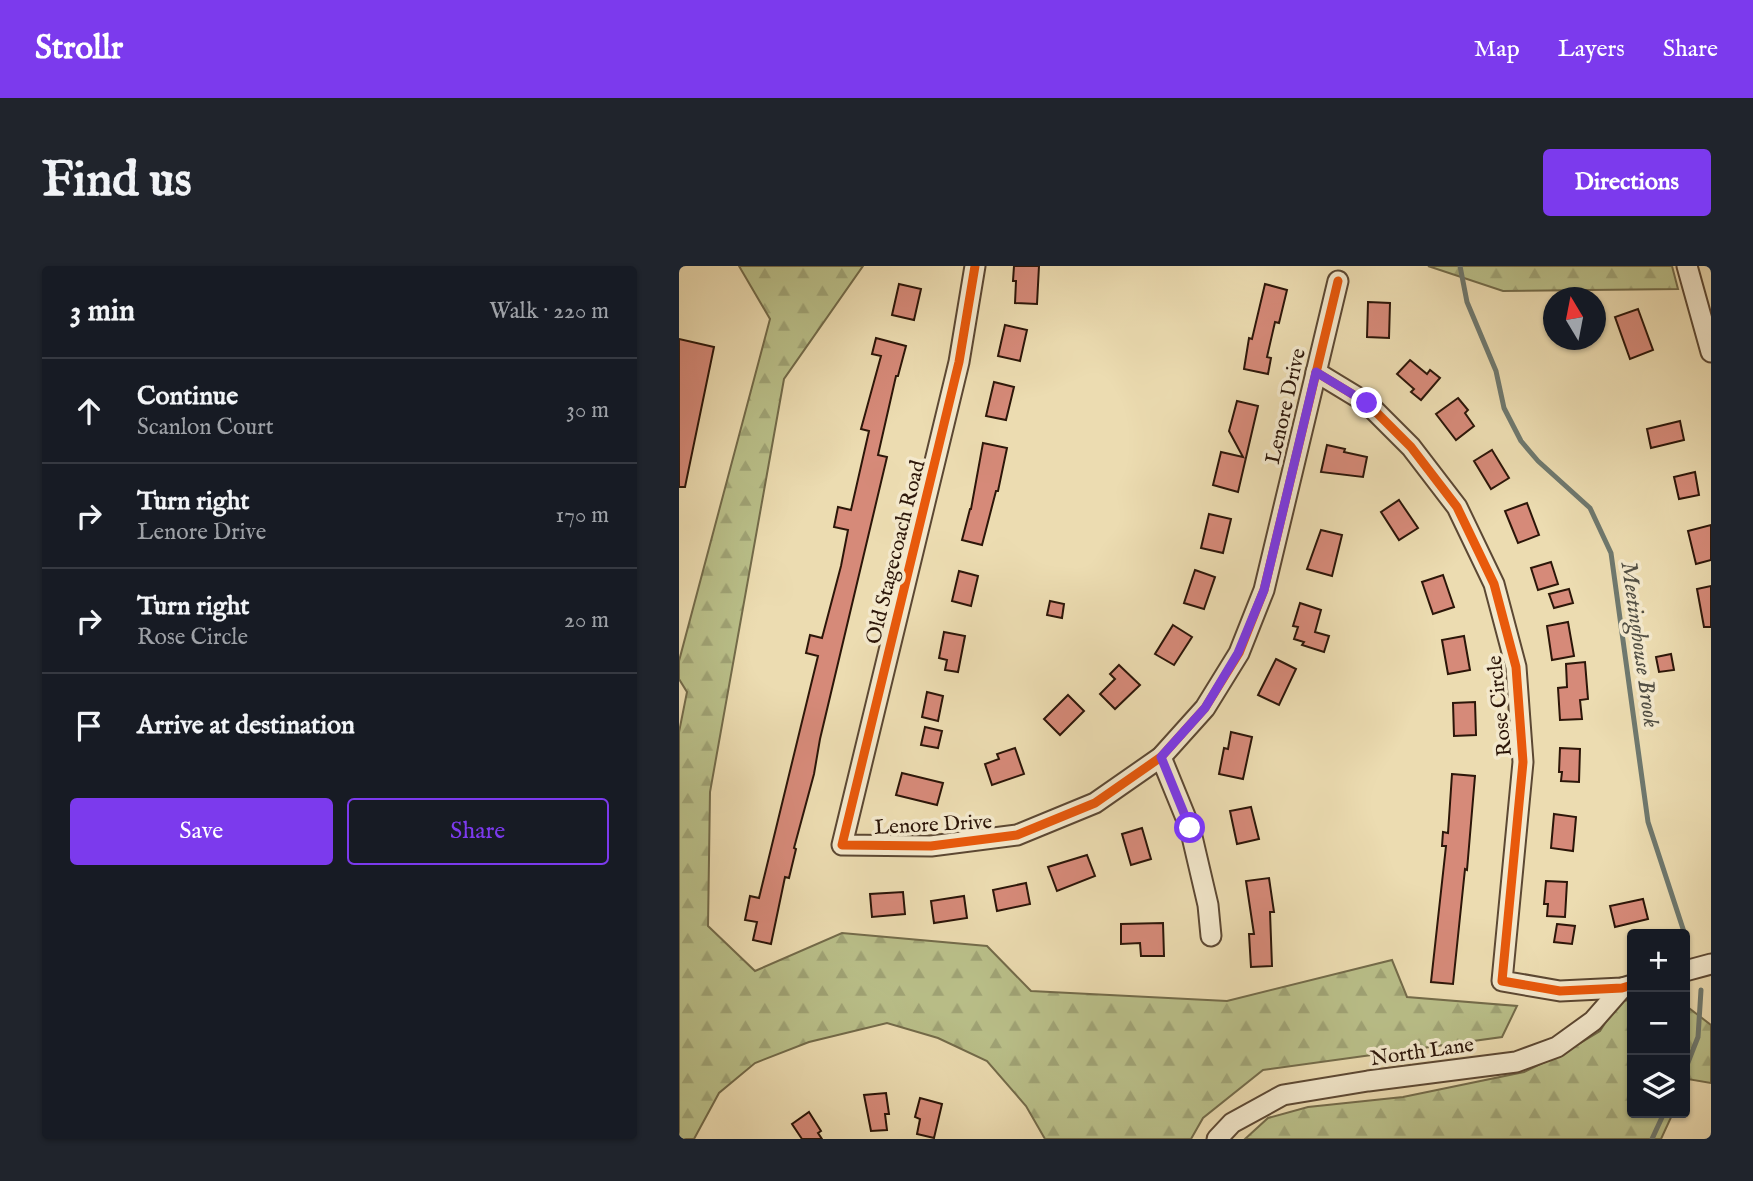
<!DOCTYPE html>
<html lang="en">
<head>
<meta charset="utf-8">
<style>
	body { margin:0; font-family:"IM FELL English",serif; background:#20242c; color:#f1f3f6 }
	.controls { position:absolute; right:21px; bottom:21px; display:grid; overflow:hidden; border-radius:7px; box-shadow:0 2px 5px #0004 }
	.controls button { width:63px; height:63px; display:grid; place-items:center; padding:0; border:0; border-bottom:2px solid #363941; background:#171b24; color:#f1f3f6; font:35px sans-serif }
	.compass { position:absolute; left:864px; top:21px; width:63px; height:63px; border-radius:50%; background:#171b24; box-shadow:0 2px 5px #0004; rotate:350deg }
	.stop { position:absolute; width:21px; height:21px; margin:-16px; border:5px solid #7c3aed; border-radius:50%; background:#fff }
	.stop.end { background:#7c3aed; border-color:#fff; box-shadow:0 2px 7px #0008 }
	.list { margin:0; padding:0; list-style:none }
	h2 { display:flex; justify-content:space-between; align-items:center; height:91px; margin:0; padding:0 28px; font-size:30px }
	h2 small { font-size:23px; font-weight:400; color:#9ea1a6 }
	.list li { display:grid; grid-template-columns:46px 1fr auto; gap:21px; align-items:center; box-sizing:border-box; height:105px; padding:0 28px; border-top:2px solid #363941 }
	.list b { display:block; font-size:26px; white-space:nowrap }
	.list p { margin:0; font-size:23px; white-space:nowrap; color:#9ea1a6 }
	.list em { font-size:23px; font-style:normal; color:#9ea1a6 }
	.actions { display:flex; gap:14px; padding:21px 28px }
	.actions a { flex:1; padding:16px 0; border:2px solid #7c3aed; border-radius:7px; text-align:center; font-size:24px; color:#7c3aed }
	.actions .main { background:#7c3aed; color:#fff }
	.icon { flex:none; width:38px; height:38px; fill:none; stroke:currentColor; stroke-width:2; stroke-linecap:round; stroke-linejoin:round }
	.map { position:relative; flex:none; width:1032px; height:873px; overflow:hidden; border-radius:7px }
	header { display:flex; align-items:center; gap:42px; box-sizing:border-box; height:98px; padding:0 35px; background:#7c3aed; color:#fff }
	header strong { font-size:33px }
	nav { display:flex; gap:38px; margin-inline-start:auto; font-size:24px }
	.intro { display:flex; align-items:center; justify-content:space-between; box-sizing:border-box; height:168px; padding:0 42px }
	h1 { margin:0; font-size:49px }
	.button { padding:18px 32px; border-radius:7px; background:#7c3aed; color:#fff; font-size:24px; font-weight:700 }
	main { display:flex; gap:42px; padding:0 42px }
	aside { flex:1; background:#171b24; border-radius:7px; box-shadow:0 2px 5px #0004 }
	.map>svg:first-child { display:block }
</style>
</head>
<body>
<header>
<strong>Strollr</strong>
<nav><a>Map</a><a>Layers</a><a>Share</a></nav>
</header>
<div class="intro"><h1>Find us</h1><a class="button">Directions</a></div>
<main>
<aside>
<h2>3 min<small>Walk · 220 m</small></h2>
<ul class="list">
<li><svg class="icon" aria-label="ahead" viewBox="0 0 24 24"><path d="M12 20V5M6 11l6-6 6 6"/></svg><div><b>Continue</b><p>Scanlon Court</p></div><em>30 m</em></li>
<li><svg class="icon" aria-label="right" viewBox="0 0 24 24"><path d="M7 20v-9h11M14 6l5 5-5 5"/></svg><div><b>Turn right</b><p>Lenore Drive</p></div><em>170 m</em></li>
<li><svg class="icon" aria-label="right" viewBox="0 0 24 24"><path d="M7 20v-9h11M14 6l5 5-5 5"/></svg><div><b>Turn right</b><p>Rose Circle</p></div><em>20 m</em></li>
<li><svg class="icon" aria-label="arrive" viewBox="0 0 24 24"><path d="M6 21V4h12l-3 4 3 4H6"/></svg><div><b>Arrive at destination</b></div></li>
</ul>
<div class="actions"><a class="main">Save</a><a>Share</a></div>
</aside>
<div class="map">
<svg width="1032" height="873" viewBox="0 0 1032 873">
	<defs>
		<pattern id="forest-firs" width="22" height="20" patternUnits="userSpaceOnUse" patternTransform="scale(1.75)"><rect width="22" height="20" fill="#bac08a"/><path d="M5 1l3.5 6h-7zM16 11l3.5 6h-7z" fill="#a0a476"/></pattern>
	</defs>
	<rect width="100%" height="100%" fill="#ecdcb1"/>
	<filter id="stains"><feTurbulence type="fractalNoise" baseFrequency=".00286" numOctaves="4"/><feColorMatrix values="0 0 0 0 .2 0 0 0 0 .09 0 0 0 0 .02 0 0 0 .5 -.17"/></filter>
	<radialGradient id="worn" r=".72"><stop offset=".6" stop-color="#630" stop-opacity="0"/><stop offset="1" stop-color="#630" stop-opacity=".3"/></radialGradient>
	<!-- forest -->
	<g fill="url(#forest-firs)" stroke="#736b4a" stroke-width="2">
		<path d="M 60,0 L 184,0 L 105,113 L 31,526 L 29,660 L 76,705 L 163,667 L 308,680 L 352,725 L 548,735 L 713,694 L 728,731 L 838,740 L 823,771 L 584,804 L 524,852 L 512,873 L 366,873 L 347,840 L 308,795 L 259,772 L 208,757 L 130,776 L 76,797 L 40,827 L 15,873 L 0,873 L 0,466 L 8,426 L 0,413 L 0,395 L 91,53 Z"/>
		<path d="M 749,0 L 993,0 L 999,23 L 824,25 Z"/>
		<path d="M 953,734 L 953,847 L 994,847 L 982,873 L 566,873 L 589,852 L 629,841 L 724,831 L 845,806 L 888,785 L 921,765 L 940,735 Z"/>
		<path d="M 1006,739 L 1032,759 L 1032,817 L 1009,813 L 1006,820 Z"/>
	</g>
	<g fill="none" stroke-linecap="round" stroke-linejoin="round">
		<!-- stream -->
		<g stroke="#6e786e" stroke-width="5">
			<path d="M 781,0 L 788,36 L 817,105 L 825,142 L 842,175 L 859,195 L 911,242 L 932,287 L 969,556 L 1007,672"/>
			<path d="M 1006,804 L 1019,771 L 1022,724"/>
			<path d="M 973,873 L 985,847"/>
		</g>
	</g>
	<!-- building -->
	<g fill="#d68a79" stroke="#2c1609" stroke-width="2">
		<path d="M 335,0 L 360,0 L 358,38 L 336,37 L 337,15 L 334,15 Z"/>
		<path d="M 220,18 L 242,23 L 235,54 L 213,49 Z"/>
		<path d="M 586,18 L 608,24 L 600,57 L 596,56 L 588,91 L 592,92 L 589,108 L 565,103 L 570,72 L 573,73 Z"/>
		<path d="M 689,36 L 711,37 L 710,72 L 688,71 Z"/>
		<path d="M 959,43 L 974,84 L 951,93 L 936,51 Z"/>
		<path d="M 326,59 L 348,64 L 341,95 L 319,90 Z"/>
		<path d="M 197,72 L 227,80 L 219,110 L 217,110 L 199,189 L 208,191 L 141,473 L 135,508 L 115,582 L 117,583 L 110,612 L 106,611 L 92,678 L 74,674 L 78,656 L 66,654 L 71,630 L 80,632 L 139,390 L 127,387 L 131,369 L 143,372 L 162,300 L 169,264 L 155,261 L 159,241 L 172,244 L 190,165 L 182,163 L 202,90 L 193,88 Z"/>
		<path d="M 0,73 L 35,81 L 6,221 L 0,221 Z"/>
		<path d="M 731,94 L 748,108 L 751,104 L 761,112 L 742,134 L 732,126 L 735,123 L 718,108 Z"/>
		<path d="M 315,116 L 335,121 L 327,154 L 307,150 Z"/>
		<path d="M 779,132 L 789,144 L 786,147 L 795,160 L 777,174 L 757,148 Z"/>
		<path d="M 558,135 L 579,140 L 559,226 L 534,219 L 542,186 L 564,191 L 550,165 Z"/>
		<path d="M 1001,155 L 1005,174 L 972,182 L 968,163 Z"/>
		<path d="M 304,177 L 328,182 L 319,225 L 317,225 L 303,279 L 283,274 L 291,243 L 292,243 Z"/>
		<path d="M 648,179 L 666,183 L 665,186 L 688,191 L 684,211 L 642,206 Z"/>
		<path d="M 813,184 L 830,212 L 812,223 L 795,195 Z"/>
		<path d="M 1016,206 L 1020,229 L 1000,233 L 995,211 Z"/>
		<path d="M 720,234 L 739,262 L 720,274 L 702,246 Z"/>
		<path d="M 848,237 L 860,269 L 839,277 L 826,245 Z"/>
		<path d="M 530,248 L 552,253 L 544,287 L 522,282 Z"/>
		<path d="M 1032,259 L 1032,294 L 1017,298 L 1009,265 Z"/>
		<path d="M 642,264 L 663,269 L 653,310 L 628,303 Z"/>
		<path d="M 872,296 L 879,318 L 859,324 L 852,302 Z"/>
		<path d="M 516,304 L 536,311 L 525,343 L 505,337 Z"/>
		<path d="M 280,305 L 299,310 L 292,340 L 273,335 Z"/>
		<path d="M 764,309 L 775,341 L 754,348 L 743,316 Z"/>
		<path d="M 1032,320 L 1032,361 L 1025,361 L 1018,323 Z"/>
		<path d="M 890,323 L 894,337 L 875,342 L 870,328 Z"/>
		<path d="M 371,335 L 385,338 L 383,352 L 368,349 Z"/>
		<path d="M 621,337 L 642,344 L 636,366 L 650,370 L 645,386 L 623,379 L 625,376 L 615,373 L 619,361 L 614,360 Z"/>
		<path d="M 889,356 L 895,390 L 873,394 L 868,360 Z"/>
		<path d="M 494,359 L 513,371 L 495,399 L 476,388 Z"/>
		<path d="M 265,366 L 286,370 L 279,406 L 266,404 L 268,394 L 260,392 Z"/>
		<path d="M 785,370 L 791,404 L 769,408 L 763,374 Z"/>
		<path d="M 992,388 L 995,404 L 980,406 L 977,391 Z"/>
		<path d="M 597,393 L 617,403 L 600,439 L 579,429 Z"/>
		<path d="M 906,396 L 909,433 L 901,434 L 903,453 L 881,454 L 879,422 L 888,421 L 887,398 Z"/>
		<path d="M 440,399 L 461,419 L 436,443 L 421,428 L 436,413 L 431,408 Z"/>
		<path d="M 248,426 L 264,430 L 259,455 L 243,451 Z"/>
		<path d="M 389,429 L 405,445 L 381,469 L 365,453 Z"/>
		<path d="M 796,436 L 797,469 L 775,470 L 774,437 Z"/>
		<path d="M 246,461 L 263,465 L 259,482 L 242,479 Z"/>
		<path d="M 552,466 L 573,471 L 564,513 L 540,508 L 545,482 L 549,483 Z"/>
		<path d="M 336,482 L 345,508 L 313,519 L 306,498 L 320,493 L 318,488 Z"/>
		<path d="M 881,482 L 901,483 L 900,516 L 882,515 L 883,506 L 880,506 Z"/>
		<path d="M 223,507 L 264,517 L 258,539 L 217,529 Z"/>
		<path d="M 773,508 L 796,510 L 788,604 L 786,603 L 774,718 L 752,716 L 767,580 L 763,580 L 764,566 L 769,567 Z"/>
		<path d="M 572,541 L 580,573 L 558,578 L 551,545 Z"/>
		<path d="M 875,548 L 897,551 L 894,585 L 872,582 Z"/>
		<path d="M 463,562 L 472,593 L 452,599 L 443,568 Z"/>
		<path d="M 408,589 L 416,610 L 378,625 L 369,601 Z"/>
		<path d="M 590,612 L 595,646 L 591,646 L 593,700 L 572,701 L 570,668 L 575,668 L 567,615 Z"/>
		<path d="M 867,615 L 888,616 L 886,651 L 868,650 L 869,638 L 865,638 Z"/>
		<path d="M 347,617 L 351,638 L 318,645 L 314,624 Z"/>
		<path d="M 224,626 L 226,648 L 193,651 L 191,628 Z"/>
		<path d="M 285,630 L 288,652 L 255,657 L 252,635 Z"/>
		<path d="M 964,633 L 969,653 L 936,661 L 931,640 Z"/>
		<path d="M 484,657 L 485,690 L 462,690 L 461,677 L 442,678 L 442,658 Z"/>
		<path d="M 878,658 L 896,660 L 893,678 L 875,676 Z"/>
		<path d="M 207,827 L 210,848 L 206,848 L 208,864 L 192,865 L 185,829 Z"/>
		<path d="M 241,832 L 263,838 L 255,872 L 238,868 L 241,853 L 236,851 Z"/>
		<path d="M 130,846 L 142,865 L 139,867 L 143,873 L 123,873 L 113,858 Z"/>
	</g>
	<g fill="none" stroke-linecap="round" stroke-linejoin="round">
		<!-- minor casing -->
		<g stroke="#5c4833" stroke-width="23">
			<g id="minor">
				<path d="M 296,0 L 280,96 L 163,579 L 252,580 L 338,569 L 416,537 L 482,491 L 526,442 L 560,387 L 585,324 L 659,15"/>
				<path d="M 1008,0 L 1032,86"/>
				<path d="M 637,106 L 688,137 L 732,181 L 778,241 L 815,318 L 837,401 L 844,496 L 823,715 L 881,725 L 943,722 L 953,719"/>
				<path d="M 482,491 L 511,562 L 529,639 L 532,670"/>
				<path d="M 1006,705 L 1032,698"/>
				<path d="M 538,873 L 553,857 L 604,829 L 689,815 L 837,796 L 878,781 L 914,755 L 943,722"/>
			</g>
		</g>
		<!-- minor -->
		<use href="#minor" stroke="#f3e8cc" stroke-width="19"/>
		<!-- cycleway casing -->
		<g stroke="#f3e8cc" stroke-width="13">
			<g id="cycleway">
				<path d="M 296,0 L 280,96 L 163,579 L 252,580 L 338,569 L 416,537 L 482,491 L 526,442 L 560,387 L 585,324 L 659,15"/>
				<path d="M 637,106 L 688,137 L 732,181 L 778,241 L 815,318 L 837,401 L 844,496 L 823,715 L 881,725 L 943,722 L 953,719"/>
			</g>
		</g>
		<!-- cycleway -->
		<use href="#cycleway" stroke="#e8590c" stroke-width="9"/>
	</g>
	<g fill="none" stroke-linecap="round" stroke-linejoin="round">
		<!-- route -->
		<path stroke="#7c3aed" stroke-width="9" d="M 511,562 L 482,491 L 526,442 L 559,387 L 585,324 L 637,106 L 688,137"/>
	</g>
	<g text-anchor="middle" stroke-width="7" stroke-linejoin="round" paint-order="stroke">
		<!-- street labels -->
		<g font-size="21" fill="#2c1609" stroke="#f3e8cc">
			<text transform="translate(606 140) rotate(-77)" y="7">Lenore Drive</text>
			<text transform="translate(216 286) rotate(-76)" y="7">Old Stagecoach Road</text>
			<text transform="translate(820 440) rotate(-96)" y="7">Rose Circle</text>
			<text transform="translate(254 558) rotate(-3)" y="7">Lenore Drive</text>
			<text transform="translate(743 785) rotate(-8)" y="7">North Lane</text>
		</g>
		<!-- water labels -->
		<g font-size="23" font-style="italic" fill="#524f44" stroke="#f3e8cc">
			<text transform="translate(962 378) rotate(82)" y="8">Meetinghouse Brook</text>
		</g>
	</g>
	<rect width="100%" height="100%" filter="url(#stains)"/>
	<rect width="100%" height="100%" fill="url(#worn)"/>
</svg>
<div class="controls">
<button>+</button>
<button>−</button>
<button><svg class="icon" aria-label="layers" viewBox="0 0 24 24"><path d="M12 4l9 5-9 5-9-5zM3 14l9 5 9-5"/></svg></button>
</div>
<svg class="compass" viewBox="-18 -18 36 36"><path d="M0-13l5 13h-10z" fill="#e53935"/><path d="M0 13l5-13h-10z" fill="#9ea1a6"/></svg>
<div class="stop" style="left:511px;top:562px"></div>
<div class="stop end" style="left:688px;top:137px"></div>
</div>
</main>
</body>
</html>
